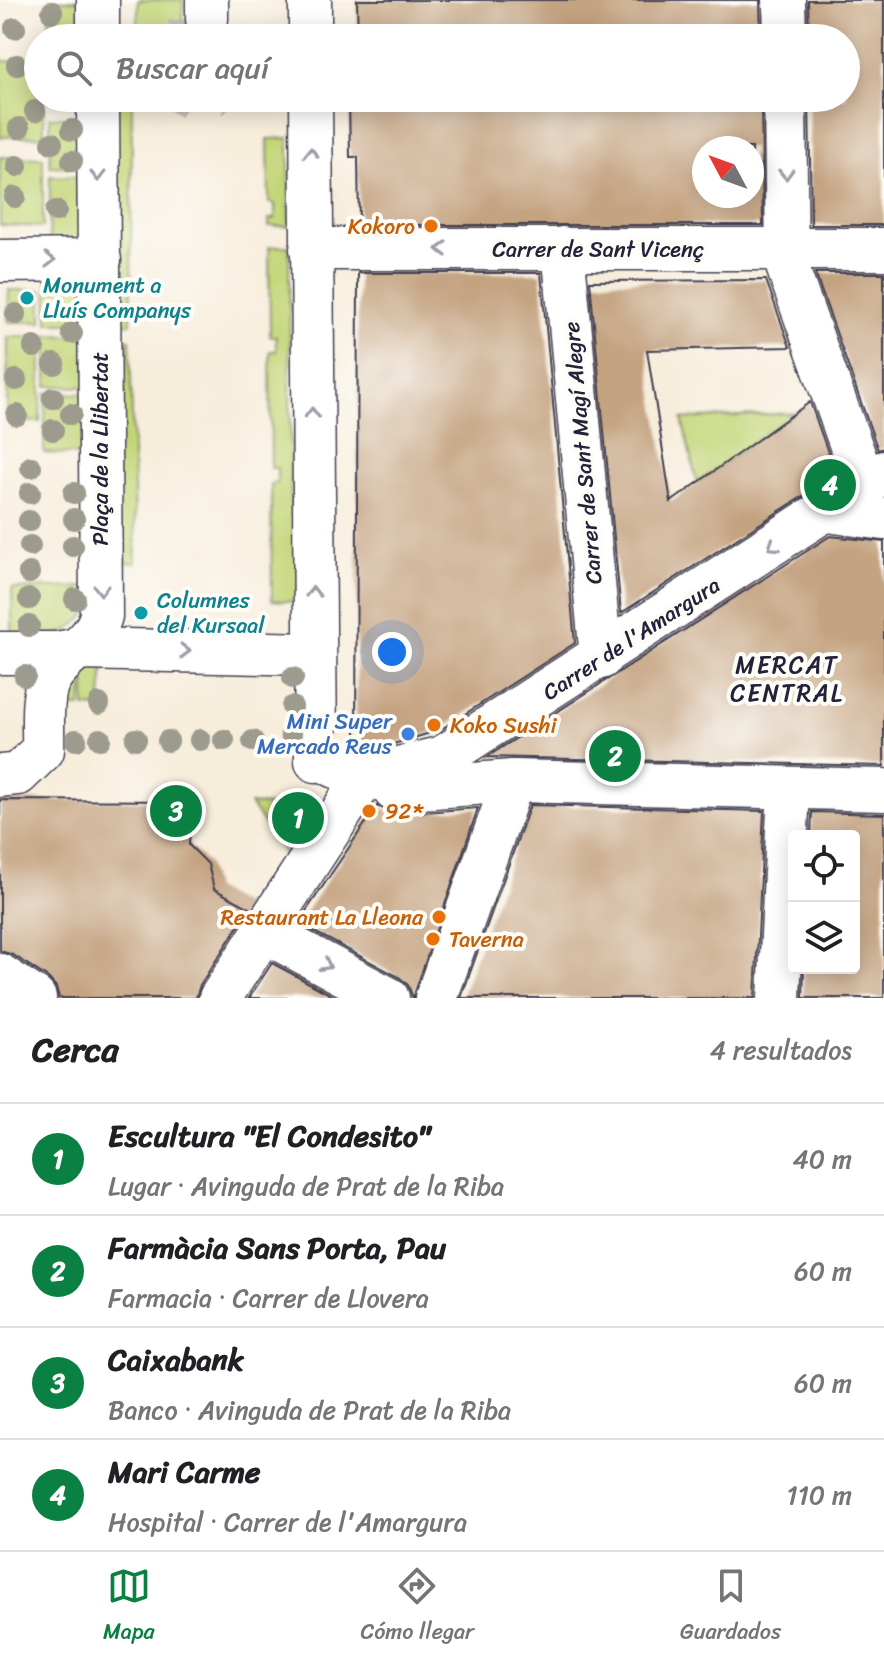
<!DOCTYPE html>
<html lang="es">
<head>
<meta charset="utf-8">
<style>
	body { margin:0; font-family:Sriracha,sans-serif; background:#f2f2f2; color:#202124 }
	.controls { position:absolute; right:24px; bottom:24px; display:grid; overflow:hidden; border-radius:8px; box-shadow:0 4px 20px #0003 }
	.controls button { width:72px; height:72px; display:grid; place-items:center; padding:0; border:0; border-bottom:2px solid #e0e0e0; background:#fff; color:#202124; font:40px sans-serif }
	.compass { position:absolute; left:692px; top:136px; width:72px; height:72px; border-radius:50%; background:#fff; box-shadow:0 4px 20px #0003; rotate:311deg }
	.you { position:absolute; left:392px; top:652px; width:28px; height:28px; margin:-20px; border:6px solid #fff; border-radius:50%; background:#1a73e8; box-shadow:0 0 0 12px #1a73e833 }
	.badge { display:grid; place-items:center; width:52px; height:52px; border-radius:50%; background:#0b8043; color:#fff; font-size:26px; font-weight:700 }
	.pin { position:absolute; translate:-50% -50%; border:4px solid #fff; box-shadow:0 2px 8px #0006 }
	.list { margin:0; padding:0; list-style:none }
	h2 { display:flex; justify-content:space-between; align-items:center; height:104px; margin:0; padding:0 32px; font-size:34px }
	h2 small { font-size:26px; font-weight:400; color:#757577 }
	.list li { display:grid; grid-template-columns:52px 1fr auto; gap:24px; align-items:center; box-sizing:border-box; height:112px; padding:0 32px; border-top:2px solid #e0e0e0 }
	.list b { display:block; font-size:30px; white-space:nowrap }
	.list p { margin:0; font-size:26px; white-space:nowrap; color:#757577 }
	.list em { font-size:26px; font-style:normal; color:#757577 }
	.icon { flex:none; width:44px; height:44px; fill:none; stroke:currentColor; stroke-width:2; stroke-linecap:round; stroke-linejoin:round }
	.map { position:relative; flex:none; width:884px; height:998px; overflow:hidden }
	.search { position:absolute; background:#fff; box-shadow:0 4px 20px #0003; left:24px; right:24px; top:24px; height:88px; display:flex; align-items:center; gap:20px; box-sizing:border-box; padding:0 28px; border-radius:44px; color:#757577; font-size:30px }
	.sheet { height:552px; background:#fff }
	nav { display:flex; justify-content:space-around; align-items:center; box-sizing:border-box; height:112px; border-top:2px solid #e0e0e0; background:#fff; font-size:22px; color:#757577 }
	nav a { display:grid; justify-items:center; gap:4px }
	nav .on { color:#0b8043 }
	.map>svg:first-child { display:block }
</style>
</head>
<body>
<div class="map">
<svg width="884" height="998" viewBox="0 0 884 998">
	<rect width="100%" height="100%" fill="#fdfcf7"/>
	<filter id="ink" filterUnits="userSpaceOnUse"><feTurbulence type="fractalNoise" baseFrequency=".0125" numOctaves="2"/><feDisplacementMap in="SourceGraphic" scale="16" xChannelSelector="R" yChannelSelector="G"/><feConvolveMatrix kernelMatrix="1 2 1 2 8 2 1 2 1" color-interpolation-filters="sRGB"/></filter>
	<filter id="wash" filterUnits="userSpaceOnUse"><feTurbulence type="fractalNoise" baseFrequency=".006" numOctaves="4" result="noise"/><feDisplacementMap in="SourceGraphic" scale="32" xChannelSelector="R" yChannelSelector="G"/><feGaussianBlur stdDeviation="1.8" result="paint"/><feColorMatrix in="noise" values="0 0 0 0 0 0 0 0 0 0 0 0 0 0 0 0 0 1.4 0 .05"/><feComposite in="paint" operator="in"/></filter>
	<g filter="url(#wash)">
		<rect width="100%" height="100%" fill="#f7eddb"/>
		<!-- green -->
		<g fill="#c3d577" stroke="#727c59" stroke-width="2">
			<path d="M 49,0 L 81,0 L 80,38 L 50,38 Z"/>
			<path d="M 138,0 L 183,0 L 183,27 L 219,26 L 219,38 L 175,38 L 173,29 L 138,30 Z"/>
			<path d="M 1,61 L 38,62 L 38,98 L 44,98 L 44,136 L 0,137 Z"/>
			<path d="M 112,98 L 132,98 L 131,324 L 107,323 Z"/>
			<path d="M 50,117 L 79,117 L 80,167 L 50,166 Z"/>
			<path d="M 289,138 L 289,226 L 269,226 L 269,219 L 275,219 L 275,204 L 269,203 L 268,139 Z"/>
			<path d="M 0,157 L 43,158 L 43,227 L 0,225 Z"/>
			<path d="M 50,176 L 80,177 L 85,241 L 49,248 Z"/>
			<path d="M 289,246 L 291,515 L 300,516 L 299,602 L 272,600 L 271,484 L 277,483 L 277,468 L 271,468 L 270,351 L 276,351 L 276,336 L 270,336 L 269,247 Z"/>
			<path d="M 47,275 L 66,278 L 83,288 L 92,323 L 48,323 Z"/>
			<path d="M 9,290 L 42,290 L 42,322 L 8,322 Z"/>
			<path d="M 48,335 L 91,337 L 90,387 L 47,386 Z"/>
			<path d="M 42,336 L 40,422 L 7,420 L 8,337 Z"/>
			<path d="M 107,339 L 130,340 L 136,563 L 111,562 Z"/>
			<path d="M 46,393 L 91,394 L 89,455 L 44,453 Z"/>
			<path d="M 794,413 L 697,483 L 682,419 Z"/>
			<path d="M 87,587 L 86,615 L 65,633 L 12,637 L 12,589 Z"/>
			<path d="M 104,668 L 100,708 L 85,707 L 86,671 L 81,707 L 53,707 L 70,671 Z"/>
			<path d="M 250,804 L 326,811 L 291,864 Z"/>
		</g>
		<g id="blocks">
			<!-- building -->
			<g fill="#c4a381" fill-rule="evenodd">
				<path d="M 357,0 L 760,0 L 761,38 L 358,38 Z"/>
				<path d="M 808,0 L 884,0 L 884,225 L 811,225 L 809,98 L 846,98 L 846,38 L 809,38 Z"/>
				<path d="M 349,98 L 761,98 L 763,225 L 359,225 L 358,157 L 350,157 ZM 704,148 L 752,148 L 752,196 L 704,196 Z"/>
				<path d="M 358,273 L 541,273 L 575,643 L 440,730 L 390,745 L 362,748 L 356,747 Z"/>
				<path d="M 815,273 L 884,273 L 884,448 L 878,450 Z"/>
				<path d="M 766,280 L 790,347 L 647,350 L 671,502 L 810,402 L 836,475 L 621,613 L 590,281 Z"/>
				<path d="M 830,536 L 884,542 L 884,766 L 487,757 Z"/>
				<path d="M 0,800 L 191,801 L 189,845 L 208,864 L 214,889 L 250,908 L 200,985 L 196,998 L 59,998 L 56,987 L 48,978 L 13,955 L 0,951 Z"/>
				<path d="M 530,805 L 764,811 L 755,998 L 461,998 Z"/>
				<path d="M 377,806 L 396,814 L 478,808 L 413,998 L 408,985 L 399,977 L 298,923 Z"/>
				<path d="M 812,812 L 884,814 L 884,998 L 803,998 L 804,968 L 854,968 L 854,836 L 811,836 Z"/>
				<path d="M 272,963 L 337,998 L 249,998 Z"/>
			</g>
		</g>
	</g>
	<g filter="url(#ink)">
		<use href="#blocks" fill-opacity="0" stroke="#424053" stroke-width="2"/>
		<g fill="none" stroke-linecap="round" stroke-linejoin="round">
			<!-- minor-tunnel -->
			<g stroke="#ccc4bb" stroke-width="42" stroke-dasharray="42 21" stroke-linecap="butt">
				<path d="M 189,19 L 190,38"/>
				<path d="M 236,98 L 238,100"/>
				<path d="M 163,106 L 168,98"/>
			</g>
			<!-- minor casing -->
			<g stroke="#424053" stroke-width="45">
				<g id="minor">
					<path d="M 207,0 L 207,19"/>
					<path d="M 310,0 L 310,38"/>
					<path d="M 784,0 L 785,38"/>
					<path d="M 98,38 L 98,0"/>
					<path d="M 311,98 L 316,761"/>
					<path d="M 785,98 L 787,266 L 865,485"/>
					<path d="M 563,248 L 601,658"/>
					<path d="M 311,249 L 884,249"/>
					<path d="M 0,261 L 100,260"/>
					<path d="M 828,511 L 884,519"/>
					<path d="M 0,653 L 57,653 L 79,649 L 313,654"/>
					<path d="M 317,754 C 351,788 402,766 443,757 L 884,472"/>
					<path d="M 0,776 L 18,774 L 43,750 C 44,729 40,698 49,680 C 62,655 93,645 101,616 L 98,98"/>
					<path d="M 394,790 L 513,781 L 884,790"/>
					<path d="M 265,932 L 388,998"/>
					<path d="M 0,975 L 35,998"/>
					<path d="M 220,998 L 366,775"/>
					<path d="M 436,998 L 513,781"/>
					<path d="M 779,998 L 789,788"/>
				</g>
			</g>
			<!-- minor -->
			<use href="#minor" stroke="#fff" stroke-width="42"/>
		</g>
		<!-- trees -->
		<g fill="#9c9b8d">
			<circle cx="52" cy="12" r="11"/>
			<circle cx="15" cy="28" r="11"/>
			<circle cx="17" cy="65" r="11"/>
			<circle cx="35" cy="111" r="11"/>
			<circle cx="19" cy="128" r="11"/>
			<circle cx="72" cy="130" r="11"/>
			<circle cx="52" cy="143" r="11"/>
			<circle cx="72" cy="161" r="11"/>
			<circle cx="17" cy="166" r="11"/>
			<circle cx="15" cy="197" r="11"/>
			<circle cx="56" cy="211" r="11"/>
			<circle cx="16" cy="314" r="11"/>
			<circle cx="72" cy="333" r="11"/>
			<circle cx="34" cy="347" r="11"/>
			<circle cx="54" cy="364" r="11"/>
			<circle cx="16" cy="380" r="11"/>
			<circle cx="53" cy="398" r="11"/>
			<circle cx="71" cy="414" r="11"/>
			<circle cx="17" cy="415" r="11"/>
			<circle cx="53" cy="430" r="11"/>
			<circle cx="31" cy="467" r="11"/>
			<circle cx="30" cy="493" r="11"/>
			<circle cx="74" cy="493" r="11"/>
			<circle cx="74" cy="519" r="11"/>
			<circle cx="29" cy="521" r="11"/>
			<circle cx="30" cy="546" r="11"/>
			<circle cx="73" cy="546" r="11"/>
			<circle cx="29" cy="573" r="11"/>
			<circle cx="29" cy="599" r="11"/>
			<circle cx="75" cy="599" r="11"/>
			<circle cx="29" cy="626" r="11"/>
			<circle cx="25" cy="676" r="11"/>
			<circle cx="293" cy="678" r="11"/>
			<circle cx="99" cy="704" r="11"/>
			<circle cx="292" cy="707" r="11"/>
			<circle cx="291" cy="734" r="11"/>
			<circle cx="100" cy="739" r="11"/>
			<circle cx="136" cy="739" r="11"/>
			<circle cx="76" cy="740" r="11"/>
			<circle cx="200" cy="740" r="11"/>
			<circle cx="224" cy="740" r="11"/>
			<circle cx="168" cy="741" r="11"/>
			<circle cx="253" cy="741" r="11"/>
		</g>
		<!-- one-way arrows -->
		<defs><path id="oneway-chevron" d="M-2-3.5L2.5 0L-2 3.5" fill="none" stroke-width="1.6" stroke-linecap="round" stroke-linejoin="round" transform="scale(2)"/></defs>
		<g stroke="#9c9ca7">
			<use href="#oneway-chevron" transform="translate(311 153) rotate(-90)"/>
			<use href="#oneway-chevron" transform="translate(786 174) rotate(89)"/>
			<use href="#oneway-chevron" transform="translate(98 176) rotate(90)"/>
			<use href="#oneway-chevron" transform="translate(442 249) rotate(180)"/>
			<use href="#oneway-chevron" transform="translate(50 260)"/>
			<use href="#oneway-chevron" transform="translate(312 413) rotate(-90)"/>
			<use href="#oneway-chevron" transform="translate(773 546) rotate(147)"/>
			<use href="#oneway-chevron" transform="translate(101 590) rotate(90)"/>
			<use href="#oneway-chevron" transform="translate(313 592) rotate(-90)"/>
			<use href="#oneway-chevron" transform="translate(185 651) rotate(1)"/>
			<use href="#oneway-chevron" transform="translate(326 965) rotate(28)"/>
		</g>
	</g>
	<!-- markers -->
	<g fill="#e8710a" stroke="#fdfcf7" stroke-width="3">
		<circle cx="431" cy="226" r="8"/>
		<circle cx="434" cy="725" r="8"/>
		<circle cx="369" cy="811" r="8"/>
		<circle cx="439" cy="917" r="8"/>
		<circle cx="433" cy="939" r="8"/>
	</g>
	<g fill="#0f9aa8" stroke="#fdfcf7" stroke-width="3">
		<circle cx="27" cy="298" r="8"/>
		<circle cx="141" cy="613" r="8"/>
	</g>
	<circle fill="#3f7fe0" stroke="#fdfcf7" stroke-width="3" cx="408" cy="734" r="8"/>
	<g text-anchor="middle" stroke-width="8" stroke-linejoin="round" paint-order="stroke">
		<!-- food labels -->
		<g font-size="22" fill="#c56008" stroke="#fdfcf7" text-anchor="start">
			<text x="415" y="234" text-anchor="end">Kokoro</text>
			<text x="450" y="733">Koko Sushi</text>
			<text x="385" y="819">92*</text>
			<text x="423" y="925" text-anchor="end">Restaurant La Lleona</text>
			<text x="449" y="947">Taverna</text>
		</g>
		<!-- street labels -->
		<g font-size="22" fill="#22223b" stroke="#fdfcf7">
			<text x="598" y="257">Carrer de Sant Vicenç</text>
			<text transform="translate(100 449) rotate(-90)" y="8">Plaça de la Llibertat</text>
			<text transform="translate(582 453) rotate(-95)" y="8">Carrer de Sant Magí Alegre</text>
			<text transform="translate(631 638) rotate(-33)" y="8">Carrer de l'Amargura</text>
		</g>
		<!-- culture labels -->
		<g font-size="22" fill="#0d838f" stroke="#fdfcf7" text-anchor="start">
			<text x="43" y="293">Monument a<tspan x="43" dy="25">Lluís Companys</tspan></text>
			<text x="157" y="608">Columnes<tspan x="157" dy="25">del Kursaal</tspan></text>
		</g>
		<!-- shop labels -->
		<g font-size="22" fill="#366cbe" stroke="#fdfcf7" text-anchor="end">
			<text x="392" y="729">Mini Super<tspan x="392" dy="25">Mercado Reus</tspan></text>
		</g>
		<!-- neighbourhood labels -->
		<g font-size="24" letter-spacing="2" fill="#22223b" stroke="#fdfcf7">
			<text x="787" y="673">MERCAT<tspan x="787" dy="28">CENTRAL</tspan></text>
		</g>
	</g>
</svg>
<div class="controls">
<button><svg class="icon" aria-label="locate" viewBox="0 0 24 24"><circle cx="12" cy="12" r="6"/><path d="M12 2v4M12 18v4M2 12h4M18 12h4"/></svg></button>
<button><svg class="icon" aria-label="layers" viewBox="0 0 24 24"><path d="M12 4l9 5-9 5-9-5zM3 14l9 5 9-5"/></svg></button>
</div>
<svg class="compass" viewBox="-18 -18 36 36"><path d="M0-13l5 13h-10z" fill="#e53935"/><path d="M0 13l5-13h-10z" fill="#757577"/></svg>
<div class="you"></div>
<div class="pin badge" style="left:298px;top:818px">1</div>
<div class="pin badge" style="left:615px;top:756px">2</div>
<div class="pin badge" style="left:176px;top:811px">3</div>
<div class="pin badge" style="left:830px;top:485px">4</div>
<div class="search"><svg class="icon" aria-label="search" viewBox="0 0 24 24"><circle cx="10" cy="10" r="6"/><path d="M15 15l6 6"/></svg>Buscar aquí</div>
</div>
<section class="sheet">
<h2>Cerca<small>4 resultados</small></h2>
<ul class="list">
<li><span class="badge">1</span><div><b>Escultura &quot;El Condesito&quot;</b><p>Lugar · Avinguda de Prat de la Riba</p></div><em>40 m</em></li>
<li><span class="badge">2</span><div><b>Farmàcia Sans Porta, Pau</b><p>Farmacia · Carrer de Llovera</p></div><em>60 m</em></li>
<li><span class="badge">3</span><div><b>Caixabank</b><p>Banco · Avinguda de Prat de la Riba</p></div><em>60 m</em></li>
<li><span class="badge">4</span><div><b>Mari Carme</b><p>Hospital · Carrer de l'Amargura</p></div><em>110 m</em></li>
</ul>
</section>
<nav>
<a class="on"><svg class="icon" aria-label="map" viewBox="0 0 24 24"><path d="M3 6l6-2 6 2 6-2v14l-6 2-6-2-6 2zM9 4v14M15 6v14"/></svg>Mapa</a>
<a><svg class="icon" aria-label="directions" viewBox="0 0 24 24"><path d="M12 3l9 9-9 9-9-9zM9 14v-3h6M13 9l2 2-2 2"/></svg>Cómo llegar</a>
<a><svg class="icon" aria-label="saved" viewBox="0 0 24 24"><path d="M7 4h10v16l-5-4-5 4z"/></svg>Guardados</a>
</nav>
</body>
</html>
